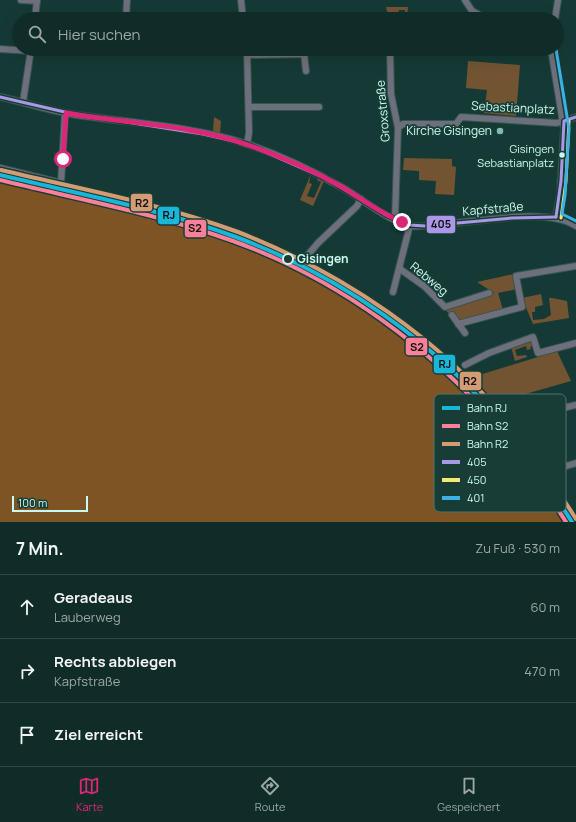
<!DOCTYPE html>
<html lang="de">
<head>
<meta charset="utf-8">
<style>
	body { margin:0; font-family:Manrope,sans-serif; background:#193430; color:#f1f3f6 }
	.scale { position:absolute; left:12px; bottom:10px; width:76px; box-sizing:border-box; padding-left:4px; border:2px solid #c8faf1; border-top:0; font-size:11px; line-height:14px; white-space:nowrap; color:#c8faf1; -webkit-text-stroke:3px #183c36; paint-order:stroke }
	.stop { position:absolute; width:12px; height:12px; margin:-9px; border:3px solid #db2777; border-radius:50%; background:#fff }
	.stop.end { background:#db2777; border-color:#fff; box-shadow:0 1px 4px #0008 }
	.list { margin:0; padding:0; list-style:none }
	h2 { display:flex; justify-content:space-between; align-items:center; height:52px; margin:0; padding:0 16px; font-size:17px }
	h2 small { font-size:13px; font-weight:400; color:#9ca7a8 }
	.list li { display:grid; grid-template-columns:26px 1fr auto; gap:12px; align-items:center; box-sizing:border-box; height:64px; padding:0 16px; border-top:1px solid #304845 }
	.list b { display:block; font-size:15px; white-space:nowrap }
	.list p { margin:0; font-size:13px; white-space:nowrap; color:#9ca7a8 }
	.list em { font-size:13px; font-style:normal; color:#9ca7a8 }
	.icon { flex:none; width:22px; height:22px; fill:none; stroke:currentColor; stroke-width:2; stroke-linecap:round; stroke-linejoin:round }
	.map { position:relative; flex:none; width:576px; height:522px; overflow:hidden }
	.search { position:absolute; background:#102c28; box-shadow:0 4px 16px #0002; left:12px; right:12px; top:12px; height:44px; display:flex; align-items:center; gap:10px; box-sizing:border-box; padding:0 14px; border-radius:22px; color:#9ca7a8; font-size:15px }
	.sheet { height:244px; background:#102c28 }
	nav { display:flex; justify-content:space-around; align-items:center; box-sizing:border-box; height:56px; border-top:1px solid #304845; background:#102c28; font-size:11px; color:#9ca7a8 }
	nav a { display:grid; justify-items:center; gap:2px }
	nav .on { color:#db2777 }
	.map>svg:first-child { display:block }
</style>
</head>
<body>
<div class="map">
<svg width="576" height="522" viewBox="0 0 576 522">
	<rect width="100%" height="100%" fill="#153a35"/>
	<!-- green -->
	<g fill="#725432">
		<path d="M 386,7 L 408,7 L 407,19 L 405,19 L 405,10 L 399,10 L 398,19 L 393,19 L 391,14 L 388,15 Z"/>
		<path d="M 468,61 L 520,65 L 516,116 L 484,113 L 487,90 L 466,88 Z"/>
		<path d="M 214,117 L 221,121 L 220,133 L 213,132 Z"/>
		<path d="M 404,158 L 452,159 L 452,166 L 456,167 L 454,195 L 435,194 L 436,181 L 419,180 L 419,171 L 403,170 Z"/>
		<path d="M 311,174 L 309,183 L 312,184 L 307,196 L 314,198 L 321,182 L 317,180 L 317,177 L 324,181 L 313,206 L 300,200 Z"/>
		<path d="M 514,274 L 517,289 L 498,293 L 503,310 L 461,322 L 453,314 L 449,314 L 444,308 L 494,293 L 477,282 Z"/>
		<path d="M 541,294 L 543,305 L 535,307 L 535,312 L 532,312 L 533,320 L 544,319 L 551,315 L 549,298 L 552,298 L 567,301 L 569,318 L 533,324 L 522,298 Z"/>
		<path d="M 529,341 L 534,345 L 530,347 L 531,349 L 527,350 L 526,346 L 515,350 L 517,356 L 526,355 L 527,357 L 515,361 L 511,347 Z"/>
		<path d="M 557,351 L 571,381 L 483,406 L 460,381 Z"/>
	</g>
	<!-- forest -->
	<path fill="#7f5424" d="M 0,179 L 214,235 L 284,261 L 366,305 L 418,345 L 460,381 L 487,411 L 518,450 L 566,522 L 0,522 Z"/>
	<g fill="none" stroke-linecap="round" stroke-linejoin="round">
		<!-- minor casing -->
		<g stroke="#355551" stroke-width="8">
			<g id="minor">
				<path d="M 21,0 L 37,1"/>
				<path d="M 241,0 L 243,19"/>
				<path d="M 465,0 L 472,11 L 487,19"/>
				<path d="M 35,19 L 37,0"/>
				<path d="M 126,19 L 127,0"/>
				<path d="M 555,19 L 558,0"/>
				<path d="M 0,49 L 30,51"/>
				<path d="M 390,49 L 391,94 L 398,128 L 395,219"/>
				<path d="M 551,49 L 564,129 L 560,195 L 556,217"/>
				<path d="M 248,55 L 304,54 L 306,71"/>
				<path d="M 0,97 C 24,102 47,110 71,114 C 128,123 192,126 247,144 C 280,155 313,171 343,188 C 364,200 388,221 412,226 C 423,227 434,225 445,224 C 479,222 548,207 576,226"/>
				<path d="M 23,102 L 31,49"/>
				<path d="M 249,107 L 319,107"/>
				<path d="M 398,128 L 403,124 L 456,124 L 461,117 L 557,123 L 576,117"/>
				<path d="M 247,144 L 249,133 L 247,49"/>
				<path d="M 0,168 L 61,183 L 65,113"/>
				<path d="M 301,263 L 318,243 L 357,206 L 361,199"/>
				<path d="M 400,269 L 424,286 L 445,307 L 489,293"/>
				<path d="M 393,292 L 410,225"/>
				<path d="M 452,315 L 465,333"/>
				<path d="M 458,324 L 522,307 L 516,276 L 576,266"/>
				<path d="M 465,365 L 489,353 L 533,337 L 538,353 L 576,343"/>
				<path d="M 530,412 L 542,413 L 576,405"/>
				<path d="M 563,467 L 576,463"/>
			</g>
		</g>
		<!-- minor -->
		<use href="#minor" stroke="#6e6f7c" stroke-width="6"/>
		<!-- bus-1 casing -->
		<g stroke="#183c36" stroke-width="6">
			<g id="bus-1">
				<path d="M 0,97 L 69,113 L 203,134 L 247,144 L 329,180 L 386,215 L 410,225 L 425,226 L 512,218 L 556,217"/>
				<path d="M 556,217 L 561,181 L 564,121 L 576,117"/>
			</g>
		</g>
		<!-- bus-2 casing -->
		<g stroke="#183c36" stroke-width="6">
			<path id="bus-2" d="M 561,218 L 566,181 L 569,121"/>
		</g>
		<!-- bus-3 casing -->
		<g stroke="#183c36" stroke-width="6">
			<path id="bus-3" d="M 556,49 L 569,129 L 565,195 L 562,214 L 576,221"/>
		</g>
		<!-- bus-1 -->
		<use href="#bus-1" stroke="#aa98e6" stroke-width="3"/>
		<!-- bus-2 -->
		<use href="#bus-2" stroke="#f2ea73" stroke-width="3"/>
		<!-- bus-3 -->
		<use href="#bus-3" stroke="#3cb1e6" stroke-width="3"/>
		<!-- rail-1 casing -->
		<g stroke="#183c36" stroke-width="7">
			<path id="rail-1" d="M 0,175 C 79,194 160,209 236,237 C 340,276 438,343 508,431 C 531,460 552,491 572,522"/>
		</g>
		<!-- rail-2 casing -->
		<g stroke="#183c36" stroke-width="7">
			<path id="rail-2" d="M 0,180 C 78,199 158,214 233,241 C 338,279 431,347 503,432 C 526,460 546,491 566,522"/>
		</g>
		<!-- rail-3 casing -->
		<g stroke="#183c36" stroke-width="7">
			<path id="rail-3" d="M 1,170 C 80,189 162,204 238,232 C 343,273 441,339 512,427 C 535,457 556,487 576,519"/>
		</g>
		<!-- rail-1 -->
		<use href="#rail-1" stroke="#1ab6d8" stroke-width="4"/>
		<!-- rail-2 -->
		<use href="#rail-2" stroke="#ff8098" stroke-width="4"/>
		<!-- rail-3 -->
		<use href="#rail-3" stroke="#d39c74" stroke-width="4"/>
	</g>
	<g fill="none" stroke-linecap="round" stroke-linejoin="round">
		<!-- route -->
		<path stroke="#db2777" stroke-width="5" d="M 63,159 L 66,113 C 123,123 193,125 248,145 C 280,156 312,170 342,187 C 362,199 380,213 402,222"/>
	</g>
	<!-- markers -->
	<circle fill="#89b7af" stroke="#183c36" stroke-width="1.5" cx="500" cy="131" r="4"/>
	<circle fill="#c8faf1" stroke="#183c36" stroke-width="1.5" cx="562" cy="155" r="3.5"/>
	<circle fill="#183c36" stroke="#c8faf1" stroke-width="2" cx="288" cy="259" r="5"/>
	<g text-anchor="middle" stroke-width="3.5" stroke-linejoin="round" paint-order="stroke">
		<!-- bus labels -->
		<g font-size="11" fill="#c8faf1" stroke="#183c36" text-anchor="end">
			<text x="554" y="153">Gisingen<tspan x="554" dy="14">Sebastianplatz</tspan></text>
		</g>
		<!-- street labels -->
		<g font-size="12" fill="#c8faf1" stroke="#183c36">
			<text transform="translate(513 108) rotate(3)" y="4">Sebastianplatz</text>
			<text transform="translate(383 111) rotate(-95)" y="4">Groxstraße</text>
			<text transform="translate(493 209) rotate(-5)" y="4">Kapfstraße</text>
			<text transform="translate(429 279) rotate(39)" y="4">Rebweg</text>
		</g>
		<!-- poi labels -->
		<g font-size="12" fill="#c8faf1" stroke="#183c36" text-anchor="end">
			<text x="492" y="135">Kirche Gisingen</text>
		</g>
		<!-- stop labels -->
		<g font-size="12" font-weight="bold" fill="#c8faf1" stroke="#183c36" text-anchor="start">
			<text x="297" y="263">Gisingen</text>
		</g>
	</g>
	<!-- legend -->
	<rect x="434" y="394" width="132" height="118" rx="6" fill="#183c36" stroke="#4d756e" stroke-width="1"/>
	<rect x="442" y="406" width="18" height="4" fill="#1ab6d8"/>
	<rect x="442" y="424" width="18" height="4" fill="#ff8098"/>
	<rect x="442" y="442" width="18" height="4" fill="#d39c74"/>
	<rect x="442" y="460" width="18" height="4" fill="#aa98e6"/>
	<rect x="442" y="478" width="18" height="4" fill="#f2ea73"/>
	<rect x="442" y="496" width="18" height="4" fill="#3cb1e6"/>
	<g font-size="11" fill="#c8faf1">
		<text x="467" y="412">Bahn RJ</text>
		<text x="467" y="430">Bahn S2</text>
		<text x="467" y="448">Bahn R2</text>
		<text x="467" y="466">405</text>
		<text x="467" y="484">450</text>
		<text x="467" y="502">401</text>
	</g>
	<g stroke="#183c36" stroke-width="1.5">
		<rect x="130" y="193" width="23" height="19" rx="4" fill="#d39c74"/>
		<rect x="157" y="206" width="23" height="19" rx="4" fill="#1ab6d8"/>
		<rect x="426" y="215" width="30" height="19" rx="4" fill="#aa98e6"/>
		<rect x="184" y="219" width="23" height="19" rx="4" fill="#ff8098"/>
		<rect x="405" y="337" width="23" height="19" rx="4" fill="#ff8098"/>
		<rect x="433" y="354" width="23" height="20" rx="4" fill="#1ab6d8"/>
		<rect x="459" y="371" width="23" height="20" rx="4" fill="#d39c74"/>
	</g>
	<g font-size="11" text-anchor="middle" font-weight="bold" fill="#111">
		<text x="142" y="207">R2</text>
		<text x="169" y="219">RJ</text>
		<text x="441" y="228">405</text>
		<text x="195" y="232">S2</text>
		<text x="417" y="351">S2</text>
		<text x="445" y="368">RJ</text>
		<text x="470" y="385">R2</text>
	</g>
</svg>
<div class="scale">100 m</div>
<div class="stop" style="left:63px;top:159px"></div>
<div class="stop end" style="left:402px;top:222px"></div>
<div class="search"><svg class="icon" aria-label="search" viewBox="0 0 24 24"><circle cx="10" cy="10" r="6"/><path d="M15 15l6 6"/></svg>Hier suchen</div>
</div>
<section class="sheet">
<h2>7 Min.<small>Zu Fuß · 530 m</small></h2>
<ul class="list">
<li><svg class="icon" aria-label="ahead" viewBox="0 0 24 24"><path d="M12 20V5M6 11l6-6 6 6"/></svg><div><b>Geradeaus</b><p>Lauberweg</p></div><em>60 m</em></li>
<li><svg class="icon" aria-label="right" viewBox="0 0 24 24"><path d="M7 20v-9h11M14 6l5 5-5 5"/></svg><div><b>Rechts abbiegen</b><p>Kapfstraße</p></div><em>470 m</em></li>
<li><svg class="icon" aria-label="arrive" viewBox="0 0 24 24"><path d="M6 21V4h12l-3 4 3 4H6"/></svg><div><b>Ziel erreicht</b></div></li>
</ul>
</section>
<nav>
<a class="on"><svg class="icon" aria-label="map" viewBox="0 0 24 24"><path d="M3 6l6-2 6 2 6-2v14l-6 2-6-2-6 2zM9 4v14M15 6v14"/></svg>Karte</a>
<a><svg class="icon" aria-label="directions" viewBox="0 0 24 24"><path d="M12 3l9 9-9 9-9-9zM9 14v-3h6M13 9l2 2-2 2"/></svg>Route</a>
<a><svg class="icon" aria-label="saved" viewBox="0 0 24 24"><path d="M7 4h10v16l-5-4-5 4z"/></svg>Gespeichert</a>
</nav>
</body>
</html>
